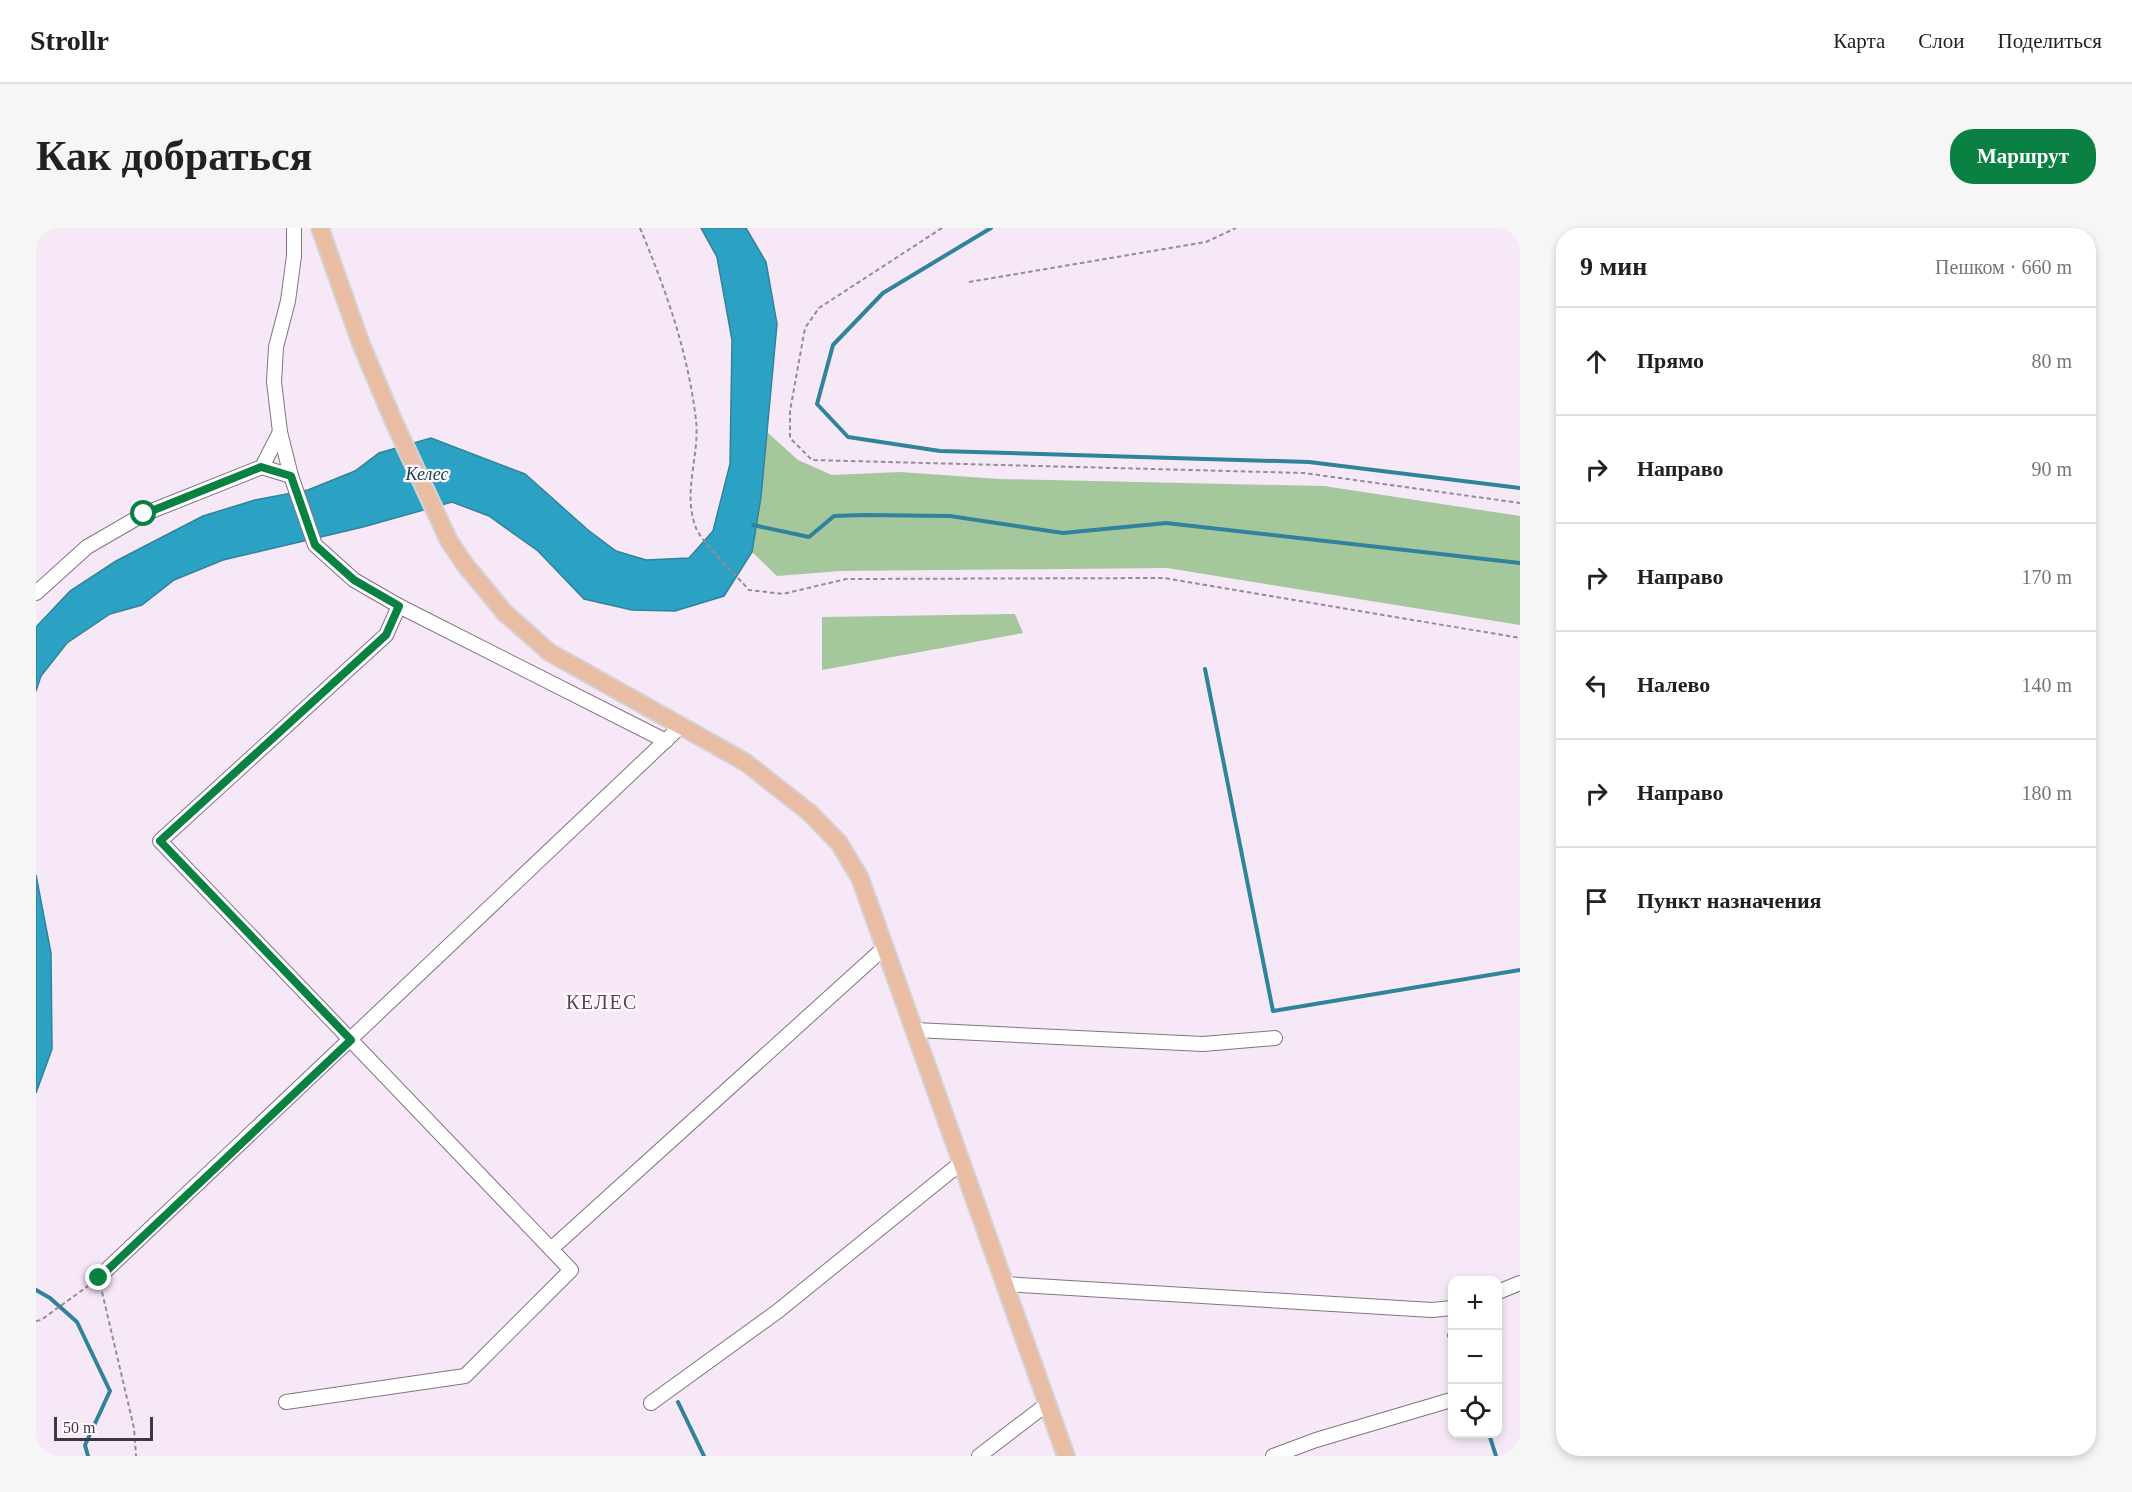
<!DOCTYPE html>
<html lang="ru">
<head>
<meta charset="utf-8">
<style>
	body { margin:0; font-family:Georgia,serif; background:#f6f6f6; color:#202124 }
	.controls { position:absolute; right:18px; bottom:18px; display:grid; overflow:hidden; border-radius:12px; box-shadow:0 3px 9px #0003 }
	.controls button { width:54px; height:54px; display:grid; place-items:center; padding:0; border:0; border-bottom:2px solid #e0e0e0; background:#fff; color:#202124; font:30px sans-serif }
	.scale { position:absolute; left:18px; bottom:15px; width:99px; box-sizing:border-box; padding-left:6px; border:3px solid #3e383e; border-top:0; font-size:16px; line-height:21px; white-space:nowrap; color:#3e383e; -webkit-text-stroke:4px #fff9ff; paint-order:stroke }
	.stop { position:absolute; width:18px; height:18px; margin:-14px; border:4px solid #0b8043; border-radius:50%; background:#fff }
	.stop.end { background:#0b8043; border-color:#fff; box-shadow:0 2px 6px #0008 }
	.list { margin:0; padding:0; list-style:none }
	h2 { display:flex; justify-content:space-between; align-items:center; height:78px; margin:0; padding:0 24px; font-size:26px }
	h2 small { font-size:20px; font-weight:400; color:#757577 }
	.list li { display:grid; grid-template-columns:39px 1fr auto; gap:18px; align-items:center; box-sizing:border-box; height:108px; padding:0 24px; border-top:2px solid #e0e0e0 }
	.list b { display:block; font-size:22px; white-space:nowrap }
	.list em { font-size:20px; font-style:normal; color:#757577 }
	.icon { flex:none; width:33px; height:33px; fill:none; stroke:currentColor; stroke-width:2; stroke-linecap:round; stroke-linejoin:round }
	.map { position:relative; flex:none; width:1484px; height:1228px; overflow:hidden; border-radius:24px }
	header { display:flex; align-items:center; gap:36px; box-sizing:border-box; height:84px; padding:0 30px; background:#fff; border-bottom:2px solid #e0e0e0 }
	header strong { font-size:28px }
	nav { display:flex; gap:33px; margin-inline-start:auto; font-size:21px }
	.intro { display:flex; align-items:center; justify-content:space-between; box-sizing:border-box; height:144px; padding:0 36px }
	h1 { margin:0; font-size:42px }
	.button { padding:15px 27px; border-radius:24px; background:#0b8043; color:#fff; font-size:21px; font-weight:700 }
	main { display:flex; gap:36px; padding:0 36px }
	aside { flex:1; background:#fff; border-radius:24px; box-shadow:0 3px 9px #0003 }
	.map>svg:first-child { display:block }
</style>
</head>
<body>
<header>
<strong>Strollr</strong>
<nav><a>Карта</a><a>Слои</a><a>Поделиться</a></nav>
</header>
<div class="intro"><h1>Как добраться</h1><a class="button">Маршрут</a></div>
<main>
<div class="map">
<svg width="1484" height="1228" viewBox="0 0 1484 1228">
	<rect width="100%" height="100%" fill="#f7e8f8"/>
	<!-- green -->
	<g fill="#a4c89c">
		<path d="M 731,204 L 762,232 L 796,247 L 864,244 L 963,251 L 1288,258 L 1484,288 L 1484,397 L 1131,340 L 804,343 L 741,348 L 716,324 L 725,269 Z"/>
		<path d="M 979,386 L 987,405 L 786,442 L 786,389 Z"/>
	</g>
	<!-- water -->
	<g fill="#2ba2c3" stroke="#31829b" stroke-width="1.5">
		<path d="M 665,0 L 710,0 L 730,34 L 741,96 L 725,269 L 716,324 L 688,368 L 639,383 L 596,382 L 548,371 L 502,323 L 453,288 L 416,274 L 327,299 L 187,332 L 138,352 L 106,377 L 74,386 L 31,415 L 5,448 L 0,463 L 0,399 L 34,363 L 80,333 L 167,288 L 219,272 L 272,262 L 319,243 L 343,225 L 395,210 L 489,246 L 552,302 L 580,323 L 610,332 L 653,330 L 677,303 L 694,236 L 696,112 L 681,29 Z"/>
		<path d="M 0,647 L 15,725 L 16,821 L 0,865 Z"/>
	</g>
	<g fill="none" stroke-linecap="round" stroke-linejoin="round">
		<!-- stream -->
		<g stroke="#31829b" stroke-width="4">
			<path d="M 955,0 L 847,65 L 797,117 L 781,176 L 812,209 L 904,223 L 1273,234 L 1484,260"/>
			<path d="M 717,297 L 773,309 L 798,288 L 828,287 L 914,288 L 1027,305 L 1130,295 L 1484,335"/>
			<path d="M 1169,441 L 1237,783 L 1484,742"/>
			<path d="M 0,1062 L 14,1070 L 41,1094 L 74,1163 L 49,1217 L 52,1228"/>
			<path d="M 1413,1107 L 1416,1116"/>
			<path d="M 642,1174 L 668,1228"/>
			<path d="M 1453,1206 L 1460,1228"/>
		</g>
		<!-- minor casing -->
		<g stroke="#817482" stroke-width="16">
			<g id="minor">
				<path d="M 258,0 L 258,28 L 252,73 L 240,119 L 238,154 L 244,204 L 255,248 L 279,317 L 318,352 L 363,378 L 630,513"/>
				<path d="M 226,239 L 244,204"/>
				<path d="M 0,365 L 51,319 L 108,286 L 226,239 L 255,248"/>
				<path d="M 879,802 L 1167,816 L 1239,810"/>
				<path d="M 515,1021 L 849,719"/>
				<path d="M 62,1050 L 645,498"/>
				<path d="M 969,1056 L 1396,1082 L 1416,1080"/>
				<path d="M 1462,1064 L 1484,1055"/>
				<path d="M 250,1174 L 429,1148 L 535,1042 L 124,613 L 350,407 L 363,378"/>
				<path d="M 615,1175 L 742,1083 L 926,934"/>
				<path d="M 943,1228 L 1011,1176"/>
				<path d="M 1237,1228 L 1280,1212 L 1415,1172"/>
			</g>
		</g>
		<!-- major casing -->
		<g stroke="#d5d3d5" stroke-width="20">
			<path id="major" d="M 284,0 L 325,116 L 358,194 L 413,313 L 430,338 L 469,385 L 513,424 L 709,534 L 774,585 L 803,615 L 824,650 L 1030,1228"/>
		</g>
		<!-- path -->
		<g stroke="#968c97" stroke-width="2" stroke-dasharray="4.5 3" stroke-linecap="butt">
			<path d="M 604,0 C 630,62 652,124 660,192 C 664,228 646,265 660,300 C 666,315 701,348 713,362 L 747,366 L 810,351 L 1128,350 L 1484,410"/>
			<path d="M 906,0 L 783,80 L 769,100 L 754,183 L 754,210 L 776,232 L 1268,245 L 1484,275"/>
			<path d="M 933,54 L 1170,14 L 1200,0"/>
			<path d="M 66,1064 L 98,1200 L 100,1228"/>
			<path d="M 0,1093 L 5,1092 L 52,1058"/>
		</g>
		<!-- minor -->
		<use href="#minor" stroke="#fff" stroke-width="14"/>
		<!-- major -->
		<use href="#major" stroke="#e9bca4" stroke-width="16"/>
	</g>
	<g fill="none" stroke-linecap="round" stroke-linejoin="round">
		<!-- route -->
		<path stroke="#0b8043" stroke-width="8" d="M 63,1050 L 315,812 L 124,613 L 350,407 L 363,378 L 318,352 L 279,317 L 255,248 L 225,239 L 108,286"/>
	</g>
	<g text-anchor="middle" stroke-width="4.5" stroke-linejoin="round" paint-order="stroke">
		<!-- water labels -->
		<g font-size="18" font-style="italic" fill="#144553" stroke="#fff9ff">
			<text x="391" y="252">Келес</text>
		</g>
		<!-- quarter labels -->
		<g font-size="20" letter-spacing="1.5" fill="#534753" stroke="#fff9ff">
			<text x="566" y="781">КЕЛЕС</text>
		</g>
	</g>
</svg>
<div class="controls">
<button>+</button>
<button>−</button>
<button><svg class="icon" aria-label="locate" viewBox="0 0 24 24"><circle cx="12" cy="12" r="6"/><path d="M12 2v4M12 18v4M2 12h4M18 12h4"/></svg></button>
</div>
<div class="scale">50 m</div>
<div class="stop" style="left:108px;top:286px"></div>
<div class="stop end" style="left:63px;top:1050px"></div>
</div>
<aside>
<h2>9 мин<small>Пешком · 660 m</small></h2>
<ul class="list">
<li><svg class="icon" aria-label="ahead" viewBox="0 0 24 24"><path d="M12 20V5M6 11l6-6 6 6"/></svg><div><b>Прямо</b></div><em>80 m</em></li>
<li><svg class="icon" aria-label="right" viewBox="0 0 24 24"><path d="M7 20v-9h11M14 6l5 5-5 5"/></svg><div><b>Направо</b></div><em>90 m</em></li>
<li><svg class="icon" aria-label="right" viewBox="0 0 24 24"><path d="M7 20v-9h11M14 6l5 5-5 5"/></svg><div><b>Направо</b></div><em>170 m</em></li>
<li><svg class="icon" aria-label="left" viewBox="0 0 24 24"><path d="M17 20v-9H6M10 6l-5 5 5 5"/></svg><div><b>Налево</b></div><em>140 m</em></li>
<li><svg class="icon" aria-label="right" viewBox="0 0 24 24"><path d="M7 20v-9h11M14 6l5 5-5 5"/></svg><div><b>Направо</b></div><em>180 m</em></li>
<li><svg class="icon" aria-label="arrive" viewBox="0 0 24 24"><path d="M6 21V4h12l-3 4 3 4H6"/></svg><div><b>Пункт назначения</b></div></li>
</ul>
</aside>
</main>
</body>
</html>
